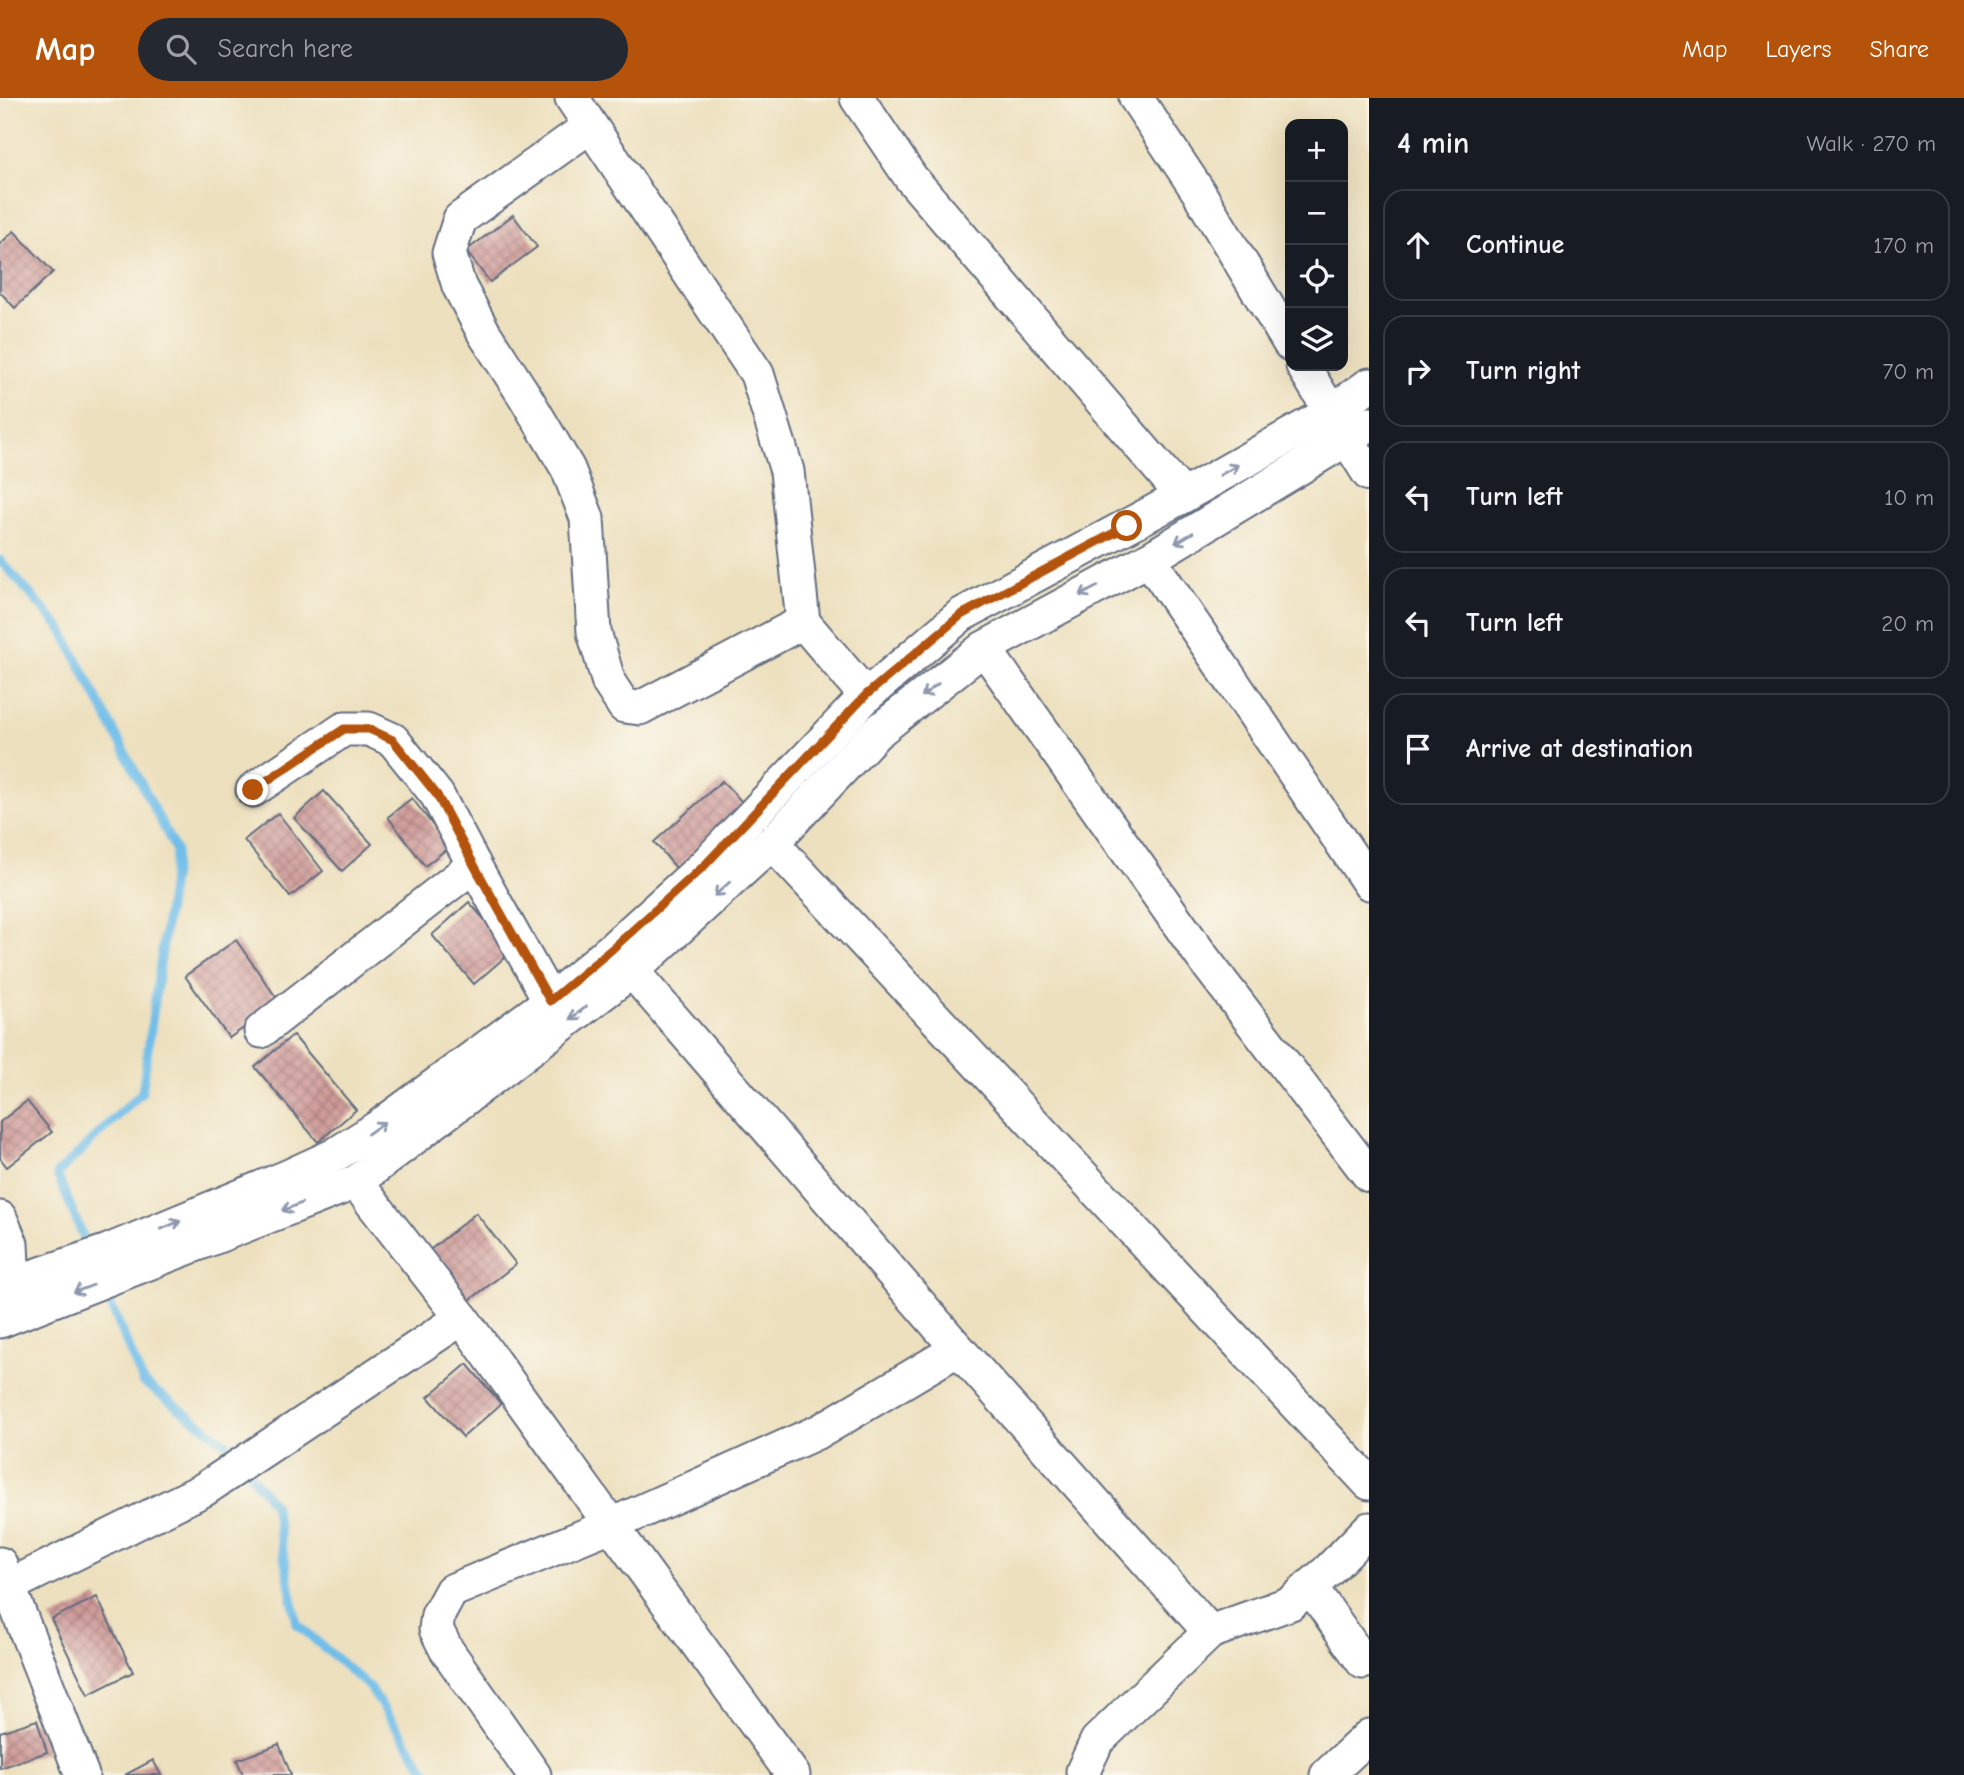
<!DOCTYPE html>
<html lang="en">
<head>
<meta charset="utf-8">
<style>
	body { margin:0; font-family:"Comic Neue",sans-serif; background:#242831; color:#f1f3f6 }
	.controls { position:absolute; right:21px; top:21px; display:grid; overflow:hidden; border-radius:14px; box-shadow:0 7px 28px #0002 }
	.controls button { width:63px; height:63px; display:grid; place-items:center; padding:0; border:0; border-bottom:2px solid #363941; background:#171b24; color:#f1f3f6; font:35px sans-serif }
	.stop { position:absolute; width:21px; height:21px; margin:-16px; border:5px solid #b45309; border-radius:50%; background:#fff }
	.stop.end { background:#b45309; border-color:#fff; box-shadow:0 2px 7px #0008 }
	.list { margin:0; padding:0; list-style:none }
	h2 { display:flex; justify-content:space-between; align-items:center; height:91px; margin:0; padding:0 28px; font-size:30px }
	h2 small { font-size:23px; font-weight:400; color:#9ea1a6 }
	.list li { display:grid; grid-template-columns:46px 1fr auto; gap:21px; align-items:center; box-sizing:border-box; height:112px; margin:0 14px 14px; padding:0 14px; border:2px solid #363941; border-radius:21px }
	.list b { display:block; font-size:26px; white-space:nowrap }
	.list em { font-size:23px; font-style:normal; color:#9ea1a6 }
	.icon { flex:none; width:38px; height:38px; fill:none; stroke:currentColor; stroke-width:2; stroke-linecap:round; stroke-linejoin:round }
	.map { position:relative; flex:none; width:1369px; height:1677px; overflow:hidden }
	header { display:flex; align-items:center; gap:42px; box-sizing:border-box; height:98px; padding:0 35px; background:#b45309; color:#fff }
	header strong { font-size:33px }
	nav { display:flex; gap:38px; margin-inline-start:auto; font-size:24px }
	.search { width:490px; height:63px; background:#242831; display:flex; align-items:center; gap:18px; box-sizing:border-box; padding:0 24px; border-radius:38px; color:#9ea1a6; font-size:26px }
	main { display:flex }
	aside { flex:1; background:#171b24 }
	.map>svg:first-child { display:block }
</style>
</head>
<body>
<header>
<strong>Map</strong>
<div class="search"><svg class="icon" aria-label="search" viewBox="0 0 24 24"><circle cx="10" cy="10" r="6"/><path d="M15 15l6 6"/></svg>Search here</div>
<nav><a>Map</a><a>Layers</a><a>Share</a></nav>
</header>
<main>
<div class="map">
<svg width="1369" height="1677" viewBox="0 0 1369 1677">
	<defs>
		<pattern id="building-cross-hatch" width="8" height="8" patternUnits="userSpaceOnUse" patternTransform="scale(1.75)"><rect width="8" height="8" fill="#cf9a98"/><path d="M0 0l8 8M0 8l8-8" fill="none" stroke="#a77e7f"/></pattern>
	</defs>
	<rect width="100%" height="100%" fill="#fbf7ec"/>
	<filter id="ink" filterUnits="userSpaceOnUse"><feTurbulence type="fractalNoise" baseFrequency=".0143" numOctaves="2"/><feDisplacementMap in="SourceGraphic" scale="14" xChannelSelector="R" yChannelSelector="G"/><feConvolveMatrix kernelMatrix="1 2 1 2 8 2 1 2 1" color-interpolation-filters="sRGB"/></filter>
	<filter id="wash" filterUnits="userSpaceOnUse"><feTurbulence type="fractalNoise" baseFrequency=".00686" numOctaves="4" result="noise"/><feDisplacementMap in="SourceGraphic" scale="28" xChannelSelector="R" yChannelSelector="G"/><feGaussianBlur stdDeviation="1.57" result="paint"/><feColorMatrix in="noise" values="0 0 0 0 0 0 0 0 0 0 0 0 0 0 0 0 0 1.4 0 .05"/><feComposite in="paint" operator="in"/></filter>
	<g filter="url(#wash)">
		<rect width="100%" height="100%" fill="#ede0be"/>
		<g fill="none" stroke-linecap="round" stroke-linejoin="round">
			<!-- stream -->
			<g stroke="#6fbee9" stroke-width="9">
				<path d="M 0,462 L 62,532 L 176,753 L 142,994 L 57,1076 L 89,1152"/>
				<path d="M 103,1188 L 143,1284 L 226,1345 L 238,1361"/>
				<path d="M 247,1372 L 274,1407 L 297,1526 L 369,1589 L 429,1677"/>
			</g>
		</g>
		<g id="blocks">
			<!-- building -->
			<g fill="url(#building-cross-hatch)">
				<path d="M 513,117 L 537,149 L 490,184 L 466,153 Z"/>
				<path d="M 14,133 L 53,174 L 15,210 L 0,194 L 0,146 Z"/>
				<path d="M 722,683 L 746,708 L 677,771 L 654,744 Z"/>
				<path d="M 324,693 L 372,746 L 342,773 L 294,720 Z"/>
				<path d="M 412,700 L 449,749 L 425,768 L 388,719 Z"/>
				<path d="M 278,715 L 323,773 L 290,799 L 244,742 Z"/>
				<path d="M 469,804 L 512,853 L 474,886 L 432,837 Z"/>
				<path d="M 236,842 L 280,905 L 229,940 L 185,878 Z"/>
				<path d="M 293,937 L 356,1012 L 318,1044 L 255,969 Z"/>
				<path d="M 27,1003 L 52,1034 L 7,1069 L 0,1060 L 0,1024 Z"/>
				<path d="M 476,1115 L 516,1166 L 470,1202 L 430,1152 Z"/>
				<path d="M 467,1266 L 501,1306 L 463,1339 L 428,1299 Z"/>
				<path d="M 97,1499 L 133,1574 L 88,1597 L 51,1521 Z"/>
				<path d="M 37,1622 L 47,1654 L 0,1670 L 0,1634 Z"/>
				<path d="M 279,1646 L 291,1677 L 243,1677 L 237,1662 Z"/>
				<path d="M 153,1662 L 161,1677 L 125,1677 Z"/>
			</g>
		</g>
	</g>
	<g filter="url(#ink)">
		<use href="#blocks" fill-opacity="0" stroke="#646d80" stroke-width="2"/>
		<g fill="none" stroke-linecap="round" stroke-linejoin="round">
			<!-- minor casing -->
			<g stroke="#646d80" stroke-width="37">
				<g id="minor">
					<path d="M 572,0 L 757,276 L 787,373 L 803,524 L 866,598"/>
					<path d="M 857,0 L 911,80 L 1183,398"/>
					<path d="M 1136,0 L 1196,90 L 1290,246"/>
					<path d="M 590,28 L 460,121 L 449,155 L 459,188 L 484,235 L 526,300 L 568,371 L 587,420 L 594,534 L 609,585 L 624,608 L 640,610 L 803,524"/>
					<path d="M 1303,268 L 1331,314"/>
					<path d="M 1347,341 L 1369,376"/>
					<path d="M 1149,461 L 1369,785"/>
					<path d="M 984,550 L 1203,860 L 1369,1077"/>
					<path d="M 253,692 L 344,631 L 369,631 L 393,642 L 437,697 L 474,767 L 550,903"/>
					<path d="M 772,745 L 1369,1385"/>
					<path d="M 632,873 L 958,1251 L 822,1332 L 611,1427 L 793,1677"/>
					<path d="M 261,933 L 474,767"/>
					<path d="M 356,1084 L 462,1220 L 611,1427 L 451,1493 L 438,1517 L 436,1531 L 446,1551 L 534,1677"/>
					<path d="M 0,1120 L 11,1146 L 13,1188"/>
					<path d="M 0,1194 L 32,1179 L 108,1153 L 287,1079 L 335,1057 L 377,1030 L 550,903 L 612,851 L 704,768 L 866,598 L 961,517 L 1183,398 L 1331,314 L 1369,287"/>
					<path d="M 0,1223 L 356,1084 L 632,873 L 772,745 L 876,635 L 984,550 L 1149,461 L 1347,341 L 1369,326"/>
					<path d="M 958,1251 L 1210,1534"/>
					<path d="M 0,1466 L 82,1677"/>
					<path d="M 9,1488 L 203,1392 L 462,1220"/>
					<path d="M 1310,1488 L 1363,1564"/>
					<path d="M 1084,1677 L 1083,1673 L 1097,1643 L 1210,1534 L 1291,1505 L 1328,1473 L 1369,1431"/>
					<path d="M 1327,1677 L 1369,1638"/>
				</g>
			</g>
			<!-- minor -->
			<use href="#minor" stroke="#fff" stroke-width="33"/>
		</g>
		<!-- one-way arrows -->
		<defs><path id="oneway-shaft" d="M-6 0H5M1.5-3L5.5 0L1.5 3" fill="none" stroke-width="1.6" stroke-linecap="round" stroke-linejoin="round" transform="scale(1.75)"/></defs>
		<g stroke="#8d97ae">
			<use href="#oneway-shaft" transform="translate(1229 372) rotate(-30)"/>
			<use href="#oneway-shaft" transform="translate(1184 440) rotate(149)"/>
			<use href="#oneway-shaft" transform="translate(1089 493) rotate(152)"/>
			<use href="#oneway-shaft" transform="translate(930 592) rotate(142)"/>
			<use href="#oneway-shaft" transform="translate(722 791) rotate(138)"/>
			<use href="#oneway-shaft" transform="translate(578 915) rotate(143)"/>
			<use href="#oneway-shaft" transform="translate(376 1030) rotate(-35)"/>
			<use href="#oneway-shaft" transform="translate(292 1109) rotate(158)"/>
			<use href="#oneway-shaft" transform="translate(171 1127) rotate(-23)"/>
			<use href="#oneway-shaft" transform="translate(83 1191) rotate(159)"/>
		</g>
	</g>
	<g fill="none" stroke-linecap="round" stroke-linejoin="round" filter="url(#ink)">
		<!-- route -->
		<path stroke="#b45309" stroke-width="9" d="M 253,692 L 344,631 L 369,631 L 393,642 L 437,697 L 474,767 L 550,903 L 612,851 L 704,768 L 866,597 L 961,517 L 1127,428"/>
	</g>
</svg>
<div class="controls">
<button>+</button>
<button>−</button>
<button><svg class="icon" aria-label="locate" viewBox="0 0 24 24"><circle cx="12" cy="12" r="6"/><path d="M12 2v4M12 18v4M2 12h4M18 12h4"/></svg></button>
<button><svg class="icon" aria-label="layers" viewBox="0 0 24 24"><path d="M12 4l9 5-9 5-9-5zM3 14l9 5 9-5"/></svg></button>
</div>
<div class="stop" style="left:1127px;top:428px"></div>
<div class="stop end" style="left:253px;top:692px"></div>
</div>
<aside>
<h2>4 min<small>Walk · 270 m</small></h2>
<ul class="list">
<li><svg class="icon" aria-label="ahead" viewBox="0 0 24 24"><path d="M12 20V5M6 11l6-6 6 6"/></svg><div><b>Continue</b></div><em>170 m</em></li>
<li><svg class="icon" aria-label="right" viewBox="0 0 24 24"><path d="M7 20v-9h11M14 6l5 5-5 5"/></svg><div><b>Turn right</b></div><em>70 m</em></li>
<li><svg class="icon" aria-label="left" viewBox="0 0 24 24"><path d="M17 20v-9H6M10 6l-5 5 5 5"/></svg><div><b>Turn left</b></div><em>10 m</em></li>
<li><svg class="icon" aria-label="left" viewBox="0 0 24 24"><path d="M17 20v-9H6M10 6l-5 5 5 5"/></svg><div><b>Turn left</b></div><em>20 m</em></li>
<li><svg class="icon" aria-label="arrive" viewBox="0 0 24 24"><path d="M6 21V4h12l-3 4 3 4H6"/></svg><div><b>Arrive at destination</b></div></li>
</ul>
</aside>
</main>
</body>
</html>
